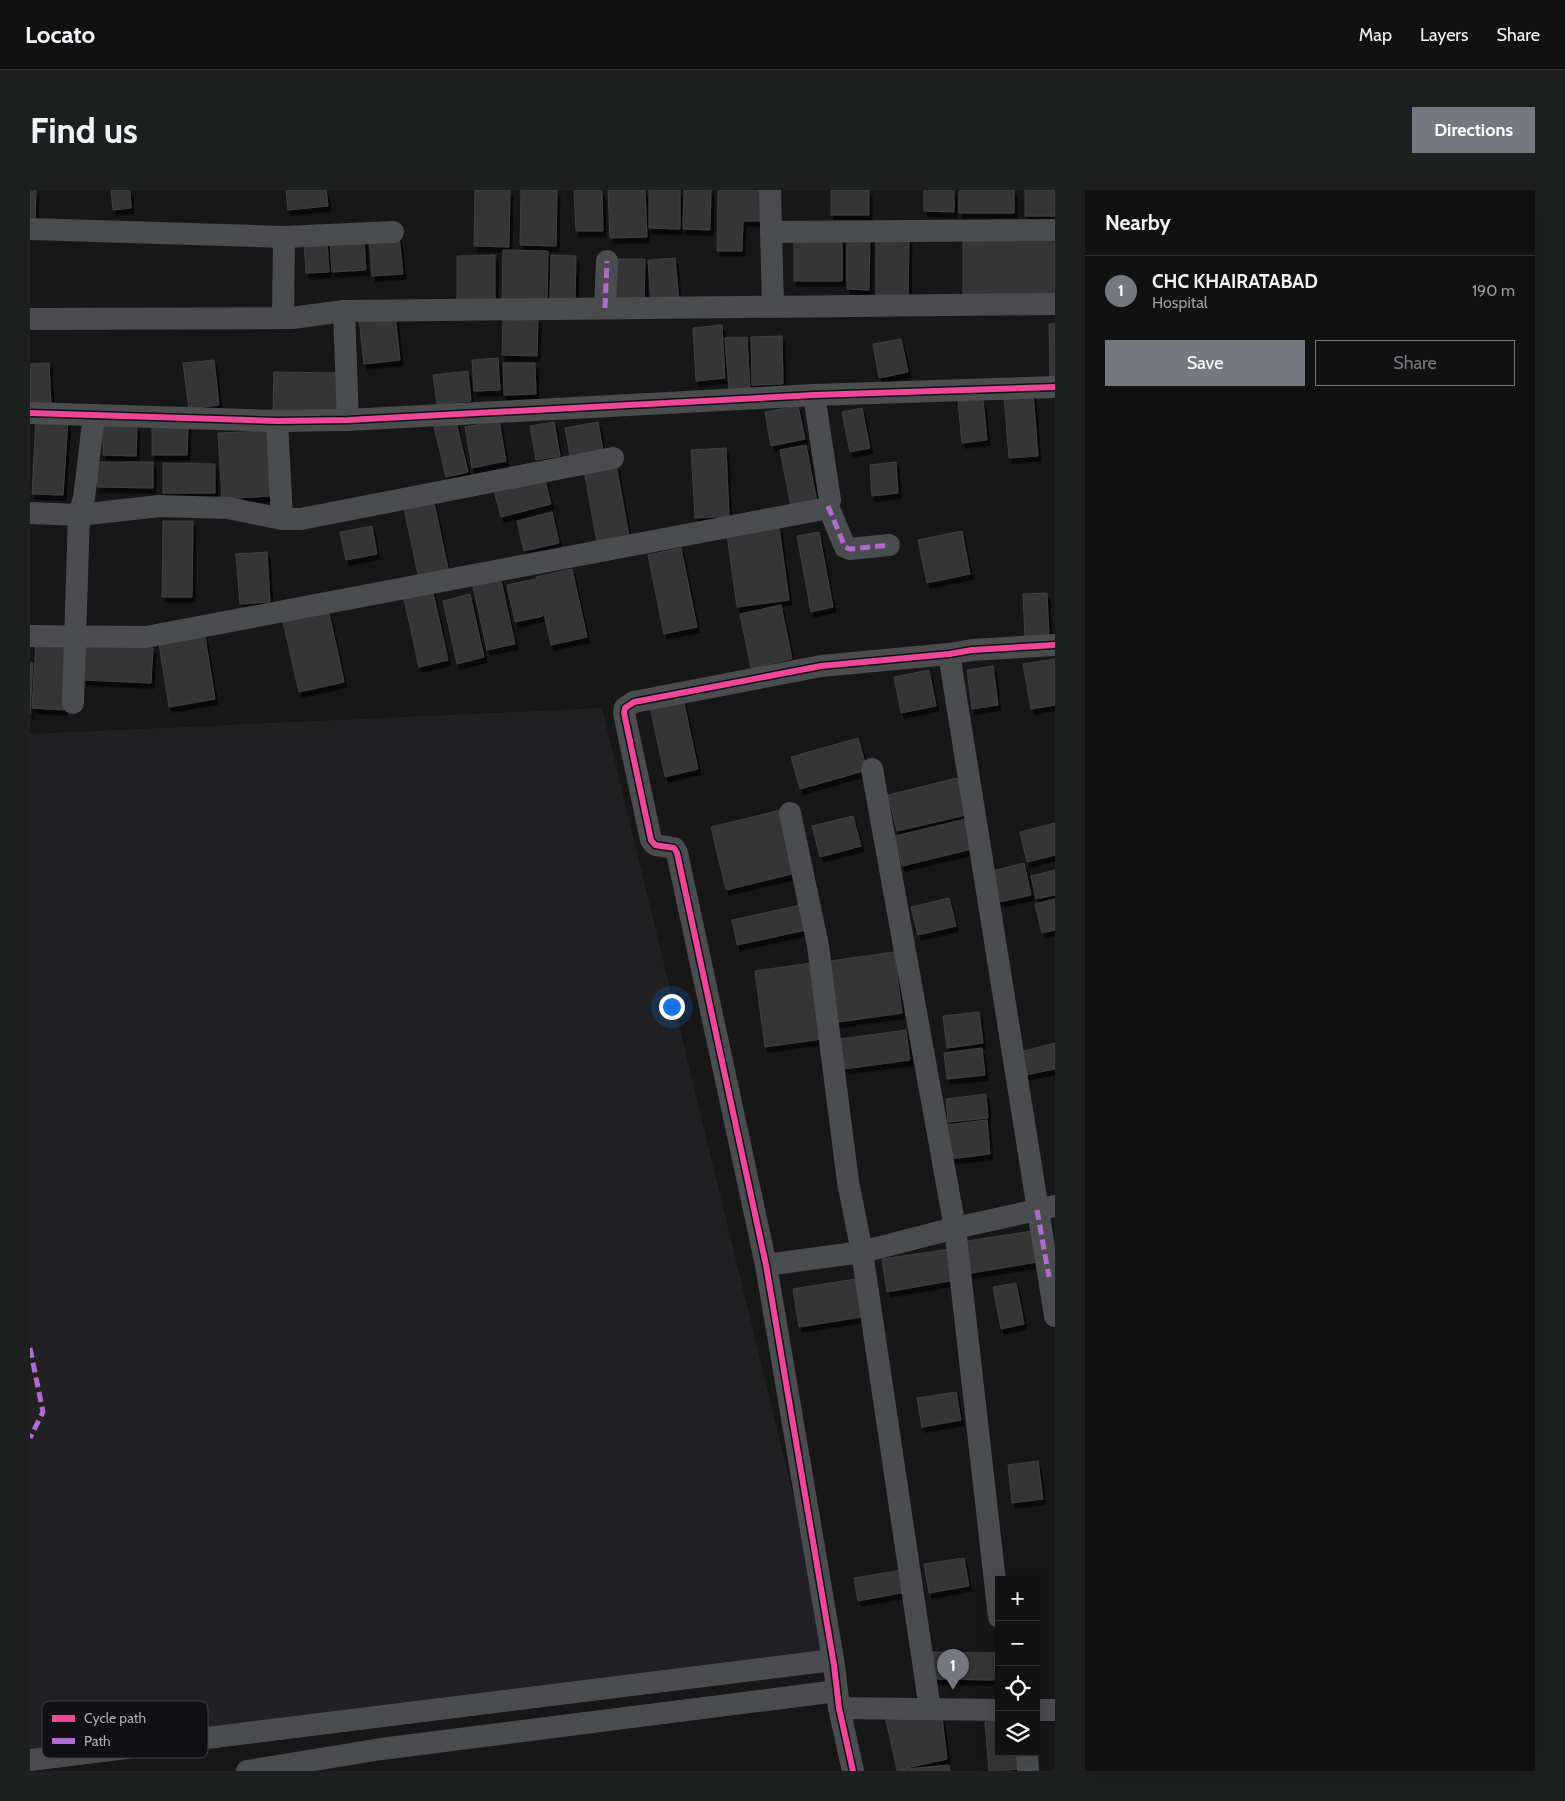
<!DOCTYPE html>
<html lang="en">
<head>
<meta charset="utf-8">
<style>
	body { margin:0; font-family:Cabin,sans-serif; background:#1e1f1f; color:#f1f3f6 }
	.controls { position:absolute; right:15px; bottom:15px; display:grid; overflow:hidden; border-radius:0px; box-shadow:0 5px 20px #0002 }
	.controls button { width:45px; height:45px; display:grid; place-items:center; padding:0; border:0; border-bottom:1px solid #303131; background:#111; color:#f1f3f6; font:25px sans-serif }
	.you { position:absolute; left:641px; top:816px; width:18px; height:18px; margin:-12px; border:4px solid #fff; border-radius:50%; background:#1a73e8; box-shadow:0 0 0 8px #1a73e833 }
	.badge { display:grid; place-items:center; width:32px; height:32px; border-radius:50%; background:#757880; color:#fff; font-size:16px; font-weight:700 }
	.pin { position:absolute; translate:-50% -41px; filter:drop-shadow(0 1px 2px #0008) }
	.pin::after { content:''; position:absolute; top:26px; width:18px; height:15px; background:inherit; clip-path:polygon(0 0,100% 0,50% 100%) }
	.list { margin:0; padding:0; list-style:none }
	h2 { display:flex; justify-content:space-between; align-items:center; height:65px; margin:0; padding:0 20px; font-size:21px }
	h2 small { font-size:16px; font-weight:400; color:#9c9d9f }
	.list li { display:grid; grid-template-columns:32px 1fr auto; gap:15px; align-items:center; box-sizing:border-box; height:70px; padding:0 20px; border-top:1px solid #303131 }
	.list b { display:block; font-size:19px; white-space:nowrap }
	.list p { margin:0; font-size:16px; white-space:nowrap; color:#9c9d9f }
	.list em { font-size:16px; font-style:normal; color:#9c9d9f }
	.actions { display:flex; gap:10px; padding:15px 20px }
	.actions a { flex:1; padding:11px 0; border:1px solid #757880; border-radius:0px; text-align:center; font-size:18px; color:#757880 }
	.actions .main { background:#757880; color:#fff }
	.icon { flex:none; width:28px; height:28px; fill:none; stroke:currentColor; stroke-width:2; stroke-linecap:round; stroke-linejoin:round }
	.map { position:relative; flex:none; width:1025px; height:1581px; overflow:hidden; border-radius:0px }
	header { display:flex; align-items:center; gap:30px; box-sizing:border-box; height:70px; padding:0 25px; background:#111; border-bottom:1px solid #303131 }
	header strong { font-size:24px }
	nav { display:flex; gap:28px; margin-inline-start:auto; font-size:18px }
	.intro { display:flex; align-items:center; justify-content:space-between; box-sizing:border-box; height:120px; padding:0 30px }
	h1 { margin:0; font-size:35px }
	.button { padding:12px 22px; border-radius:0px; background:#757880; color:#fff; font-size:18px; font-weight:700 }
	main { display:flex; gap:30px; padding:0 30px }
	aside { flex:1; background:#111; border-radius:0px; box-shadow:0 5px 20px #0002 }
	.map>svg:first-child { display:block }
</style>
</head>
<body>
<header>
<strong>Locato</strong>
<nav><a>Map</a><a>Layers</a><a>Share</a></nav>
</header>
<div class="intro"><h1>Find us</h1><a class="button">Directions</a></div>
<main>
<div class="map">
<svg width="1025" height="1581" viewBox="0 0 1025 1581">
	<defs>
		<filter id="shadow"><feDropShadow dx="3" dy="5.5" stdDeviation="0" flood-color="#0009"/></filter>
	</defs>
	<rect width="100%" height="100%" fill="#171717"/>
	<!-- built -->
	<path fill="#212123" d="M 572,518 L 803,1470 L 0,1578 L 0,544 Z"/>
	<!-- building -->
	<g fill="#353536" stroke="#3f4043" filter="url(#shadow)">
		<path d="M 0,0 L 6,0 L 5,35 L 0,35 Z"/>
		<path d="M 81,0 L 100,0 L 101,18 L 83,20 Z"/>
		<path d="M 256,0 L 296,0 L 298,16 L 258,20 Z"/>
		<path d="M 445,0 L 480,0 L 479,57 L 444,56 Z"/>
		<path d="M 491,0 L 527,0 L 526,56 L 490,55 Z"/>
		<path d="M 544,0 L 572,0 L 573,41 L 546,41 Z"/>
		<path d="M 578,0 L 615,0 L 617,47 L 580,48 Z"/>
		<path d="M 619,0 L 650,0 L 650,39 L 619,38 Z"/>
		<path d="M 654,0 L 681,0 L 680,40 L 653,39 Z"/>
		<path d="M 688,0 L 738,0 L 738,31 L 713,31 L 712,61 L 687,61 Z"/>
		<rect x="801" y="0" width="38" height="25"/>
		<path d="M 894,0 L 924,0 L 924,22 L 894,21 Z"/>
		<rect x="929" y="0" width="55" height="23"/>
		<rect x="995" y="0" width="30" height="26"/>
		<path d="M 817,42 L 840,42 L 839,100 L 817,99 Z"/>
		<path d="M 846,44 L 879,44 L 878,112 L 846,112 Z"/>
		<path d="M 369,46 L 373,84 L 342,86 L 339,48 Z"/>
		<rect x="764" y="46" width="48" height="45"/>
		<path d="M 933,46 L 1025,46 L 1025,107 L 933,106 Z"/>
		<path d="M 334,48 L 336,80 L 302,82 L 300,50 Z"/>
		<path d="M 297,49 L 299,82 L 276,83 L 274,51 Z"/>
		<path d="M 473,60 L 518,61 L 517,114 L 472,113 Z"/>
		<path d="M 465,65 L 465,118 L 427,118 L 427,66 Z"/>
		<path d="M 521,65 L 546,66 L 545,111 L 520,110 Z"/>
		<path d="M 645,68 L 649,111 L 621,113 L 618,70 Z"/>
		<path d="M 585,69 L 615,69 L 614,114 L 584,113 Z"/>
		<path d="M 365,124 L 370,170 L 334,174 L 329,127 Z"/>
		<path d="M 473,127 L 508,128 L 507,166 L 472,165 Z"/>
		<path d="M 1025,133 L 1025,188 L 1020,188 L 1019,134 Z"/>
		<path d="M 692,135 L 695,188 L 666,191 L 663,138 Z"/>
		<path d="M 752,146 L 753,194 L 722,195 L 721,147 Z"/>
		<path d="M 717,147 L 720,199 L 699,200 L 695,148 Z"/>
		<path d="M 871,149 L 878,182 L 849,188 L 843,154 Z"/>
		<path d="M 468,168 L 470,200 L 444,201 L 442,170 Z"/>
		<path d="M 184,170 L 189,215 L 159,219 L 153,173 Z"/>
		<path d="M 19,173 L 21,214 L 0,215 L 0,174 Z"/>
		<path d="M 473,173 L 505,173 L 506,204 L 474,205 Z"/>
		<path d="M 438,181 L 441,211 L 407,214 L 403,185 Z"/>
		<path d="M 244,182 L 312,183 L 312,221 L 243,220 Z"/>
		<path d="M 1003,203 L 1008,266 L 979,268 L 974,206 Z"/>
		<path d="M 953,210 L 957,250 L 932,253 L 928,212 Z"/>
		<path d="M 768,216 L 775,249 L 741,256 L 735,222 Z"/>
		<path d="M 832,218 L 840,258 L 820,262 L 812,222 Z"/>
		<path d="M 6,228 L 38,229 L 33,305 L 2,304 Z"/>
		<path d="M 469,231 L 476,271 L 442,278 L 435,237 Z"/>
		<path d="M 426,232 L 438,282 L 416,287 L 404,237 Z"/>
		<path d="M 524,232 L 530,266 L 506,270 L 500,236 Z"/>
		<path d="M 568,232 L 573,260 L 540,266 L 535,238 Z"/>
		<path d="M 122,235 L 158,235 L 157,265 L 122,265 Z"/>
		<path d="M 73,236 L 107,236 L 106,266 L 73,265 Z"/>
		<path d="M 237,241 L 240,306 L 192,309 L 188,243 Z"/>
		<path d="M 776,255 L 787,312 L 761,317 L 750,260 Z"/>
		<path d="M 696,258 L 699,326 L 665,328 L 661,260 Z"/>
		<path d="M 68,272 L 123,272 L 123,298 L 67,297 Z"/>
		<path d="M 866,272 L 868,303 L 842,306 L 840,275 Z"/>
		<path d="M 133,273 L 185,274 L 185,303 L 133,303 Z"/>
		<path d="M 586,274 L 599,346 L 567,352 L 554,280 Z"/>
		<path d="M 514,285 L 521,314 L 471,327 L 463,297 Z"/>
		<path d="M 403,308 L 419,383 L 389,389 L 373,314 Z"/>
		<path d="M 522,322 L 529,353 L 494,361 L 487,331 Z"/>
		<path d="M 133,331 L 163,331 L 162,407 L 132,407 Z"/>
		<path d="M 342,336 L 347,364 L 316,370 L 310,342 Z"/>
		<path d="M 749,337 L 759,410 L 707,417 L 697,345 Z"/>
		<path d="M 932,341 L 940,384 L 897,393 L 888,350 Z"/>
		<path d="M 789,342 L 803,417 L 781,422 L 767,346 Z"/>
		<path d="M 651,358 L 667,437 L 634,444 L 618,365 Z"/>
		<path d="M 237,362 L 240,412 L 210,414 L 206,364 Z"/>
		<path d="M 542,379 L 557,447 L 521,455 L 506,387 Z"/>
		<path d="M 470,386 L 485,454 L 457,460 L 442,392 Z"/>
		<path d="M 505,389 L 513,426 L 485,432 L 477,395 Z"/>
		<path d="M 402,398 L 418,470 L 389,477 L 373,404 Z"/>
		<path d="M 1017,403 L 1019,447 L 995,448 L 993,404 Z"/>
		<path d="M 440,404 L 454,467 L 427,474 L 413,411 Z"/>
		<path d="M 751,415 L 762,469 L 721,478 L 710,424 Z"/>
		<path d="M 299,423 L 314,492 L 269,502 L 253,432 Z"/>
		<path d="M 175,447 L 185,509 L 139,517 L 129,454 Z"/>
		<path d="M 6,454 L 39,456 L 34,520 L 2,518 Z"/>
		<path d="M 56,454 L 123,458 L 121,493 L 54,490 Z"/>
		<path d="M 1025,469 L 1025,515 L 1001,519 L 993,474 Z"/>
		<path d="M 0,472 L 3,473 L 0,524 Z"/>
		<path d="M 963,476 L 968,515 L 942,519 L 937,480 Z"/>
		<path d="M 899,480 L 906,516 L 871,523 L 864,487 Z"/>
		<path d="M 652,504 L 668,579 L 635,587 L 619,512 Z"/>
		<path d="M 828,548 L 837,580 L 770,599 L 761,567 Z"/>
		<path d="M 927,588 L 936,625 L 867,641 L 858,605 Z"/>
		<path d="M 751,620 L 766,683 L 696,700 L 681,637 Z"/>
		<path d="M 823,626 L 831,656 L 790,667 L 782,636 Z"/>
		<path d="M 936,629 L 942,659 L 872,676 L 865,646 Z"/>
		<path d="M 1025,633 L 1025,665 L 997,672 L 990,642 Z"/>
		<path d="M 994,673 L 1001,705 L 965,713 L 958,682 Z"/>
		<path d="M 1025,680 L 1025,705 L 1006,709 L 1001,686 Z"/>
		<path d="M 919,708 L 926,736 L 888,745 L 881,717 Z"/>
		<path d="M 1025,709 L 1025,740 L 1012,743 L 1005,714 Z"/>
		<path d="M 771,715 L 776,740 L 707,755 L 702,730 Z"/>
		<path d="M 864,762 L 872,823 L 802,833 L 793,772 Z"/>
		<path d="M 781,773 L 792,849 L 735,857 L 725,781 Z"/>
		<path d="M 949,822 L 953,853 L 917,858 L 913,826 Z"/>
		<path d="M 876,840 L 880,870 L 814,879 L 810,849 Z"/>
		<path d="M 1025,853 L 1025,879 L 995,885 L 990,862 Z"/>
		<path d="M 952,858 L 955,885 L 917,889 L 914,863 Z"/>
		<path d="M 956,904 L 958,928 L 918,932 L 916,909 Z"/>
		<path d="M 957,930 L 960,964 L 920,969 L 916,935 Z"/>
		<path d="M 1002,1041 L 1007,1072 L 936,1084 L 931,1052 Z"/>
		<path d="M 920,1059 L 925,1090 L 857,1102 L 852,1069 Z"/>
		<path d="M 825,1089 L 831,1127 L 769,1137 L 763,1099 Z"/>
		<path d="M 986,1093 L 994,1134 L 971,1139 L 963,1097 Z"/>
		<path d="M 926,1202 L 931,1230 L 892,1237 L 887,1208 Z"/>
		<path d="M 1008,1271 L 1013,1309 L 982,1313 L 978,1275 Z"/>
		<path d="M 934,1368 L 939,1396 L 899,1403 L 894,1374 Z"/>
		<path d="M 877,1379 L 881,1401 L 828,1411 L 824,1388 Z"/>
		<path d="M 903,1462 L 965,1463 L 964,1490 L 903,1489 Z"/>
		<path d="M 912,1528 L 917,1569 L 867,1580 L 856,1530 Z"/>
		<path d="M 969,1531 L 969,1562 L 993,1562 L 994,1579 L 959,1581 L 955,1532 Z"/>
		<path d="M 919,1575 L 920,1581 L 867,1581 L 867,1580 Z"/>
	</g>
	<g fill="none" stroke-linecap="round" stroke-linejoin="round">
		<!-- minor -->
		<g stroke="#4b4c50" stroke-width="22">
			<path d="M 740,0 L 743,117"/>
			<path d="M 0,39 L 254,47 L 363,42"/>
			<path d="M 741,42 L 1025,40"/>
			<path d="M 575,118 L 577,71"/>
			<path d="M 314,121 L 318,230"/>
			<path d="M 253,128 L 254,47"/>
			<path d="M 0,129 L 262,128 L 314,121 L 1025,114"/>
			<path d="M 0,223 L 247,231 L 318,230 L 784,205 L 1025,197"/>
			<path d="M 247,231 L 252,329"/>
			<path d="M 798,316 L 815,357 L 820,359 L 859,355"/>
			<path d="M 0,323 L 49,325 L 129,316 L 198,318 L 252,329 L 271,329 L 583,268"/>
			<path d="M 0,446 L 116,447 L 793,319 L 798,316 L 800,310 L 784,205"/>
			<path d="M 919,464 L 1025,1126"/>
			<path d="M 43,513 L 49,325 L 54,308 L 64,225"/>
			<path d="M 842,579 L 925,1038 L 969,1427"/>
			<path d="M 760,623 L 788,756 L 818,992 L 832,1062 L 900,1519"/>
			<path d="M 736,1075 L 832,1062 L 925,1038 L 1025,1016"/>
			<path d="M 809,1518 L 969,1520"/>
			<path d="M 1006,1520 L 1025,1520"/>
			<path d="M 997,1562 L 998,1581"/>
			<path d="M 0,1570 L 803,1470"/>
			<path d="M 217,1581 L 351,1559 L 807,1501"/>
			<path d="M 823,1581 L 809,1518 L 804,1475 L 736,1075 L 647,663 L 644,658 L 625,655 L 621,650 L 594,523 L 595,518 L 604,512 L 791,476 L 919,464 L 942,460 L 1025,455"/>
		</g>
		<!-- quiet -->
		<g stroke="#b06ccc" stroke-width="5" stroke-dasharray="10 5" stroke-linecap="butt">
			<path d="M 575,118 L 577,71"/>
			<path d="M 798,316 L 815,357 L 820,359 L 859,355"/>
			<path d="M 1007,1020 L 1019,1087"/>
			<path d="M 0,1158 L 13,1222 L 0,1248"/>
		</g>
		<!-- cycleway casing -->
		<g stroke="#111113" stroke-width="9">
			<g id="cycleway">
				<path d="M 0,223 L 247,231 L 318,230 L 784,205 L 1025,197"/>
				<path d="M 823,1581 L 809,1518 L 804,1475 L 736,1075 L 647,663 L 644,658 L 625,655 L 621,650 L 594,523 L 595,518 L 604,512 L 791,476 L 919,464 L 942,460 L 1025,455"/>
			</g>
		</g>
		<!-- cycleway -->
		<use href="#cycleway" stroke="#ed469a" stroke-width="6"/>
	</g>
	<!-- legend -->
	<rect x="12" y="1511" width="166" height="57" rx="8" fill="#111113" stroke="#3e4045" stroke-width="1"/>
	<rect x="22" y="1525" width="23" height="7" fill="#ed469a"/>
	<rect x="22" y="1548" width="23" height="6" fill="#b06ccc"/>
	<g font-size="14" fill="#a8adb8">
		<text x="54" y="1533">Cycle path</text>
		<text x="54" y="1556">Path</text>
	</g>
</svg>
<div class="controls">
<button>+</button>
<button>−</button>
<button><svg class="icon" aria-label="locate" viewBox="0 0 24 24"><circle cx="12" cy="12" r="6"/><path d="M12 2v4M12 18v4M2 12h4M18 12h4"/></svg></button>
<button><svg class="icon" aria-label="layers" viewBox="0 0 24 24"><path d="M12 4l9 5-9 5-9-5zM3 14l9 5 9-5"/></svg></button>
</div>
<div class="you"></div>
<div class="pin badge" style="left:923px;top:1500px">1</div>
</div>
<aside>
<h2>Nearby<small></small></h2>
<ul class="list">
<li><span class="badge">1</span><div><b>CHC KHAIRATABAD</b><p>Hospital</p></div><em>190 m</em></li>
</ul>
<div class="actions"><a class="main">Save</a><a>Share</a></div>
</aside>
</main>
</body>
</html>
